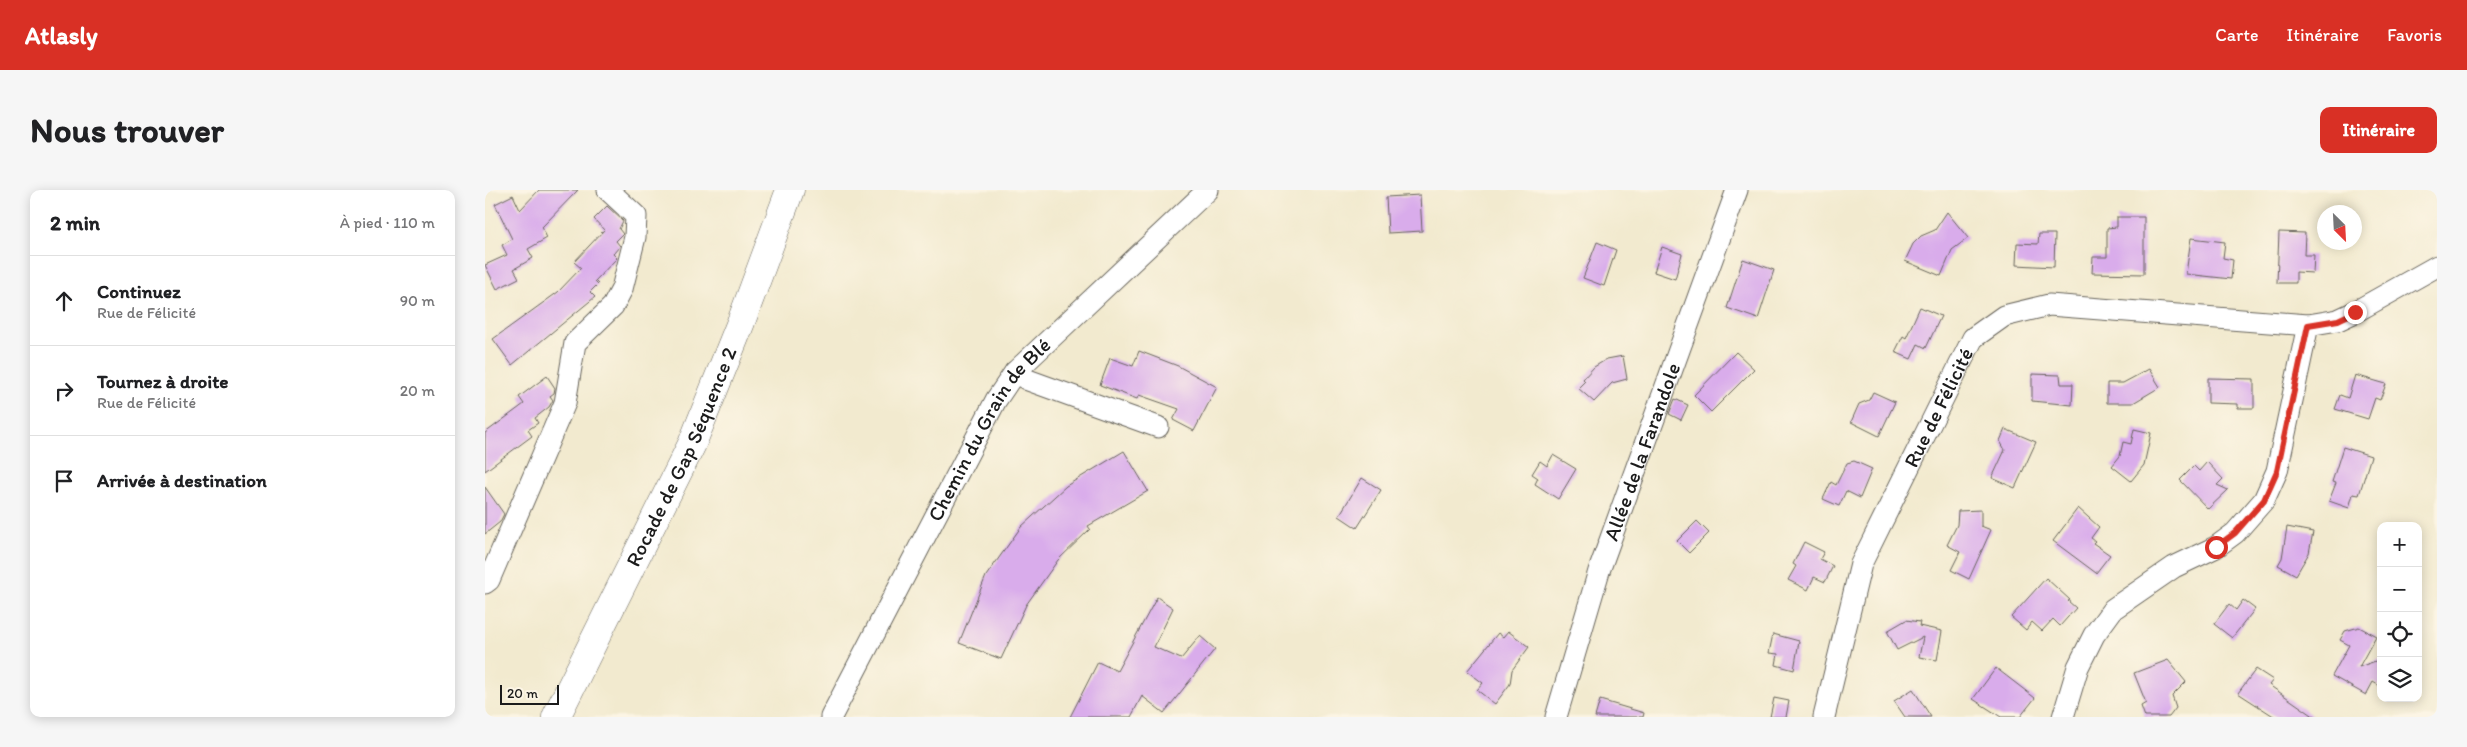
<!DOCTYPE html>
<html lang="fr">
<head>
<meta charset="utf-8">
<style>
	body { margin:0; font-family:Itim,sans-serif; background:#f6f6f6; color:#202124 }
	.controls { position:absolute; right:15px; bottom:15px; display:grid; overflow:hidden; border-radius:10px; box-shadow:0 2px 12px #0003 }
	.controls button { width:45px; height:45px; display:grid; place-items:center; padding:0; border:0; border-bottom:1px solid #e0e0e0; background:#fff; color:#202124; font:25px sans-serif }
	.compass { position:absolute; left:1832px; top:15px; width:45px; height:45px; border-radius:50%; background:#fff; box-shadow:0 2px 12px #0003; rotate:156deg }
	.scale { position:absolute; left:15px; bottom:12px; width:59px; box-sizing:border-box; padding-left:5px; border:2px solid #1c1c1c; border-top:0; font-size:14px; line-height:18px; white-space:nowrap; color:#1c1c1c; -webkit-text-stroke:4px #fcf5e5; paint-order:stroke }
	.stop { position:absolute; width:15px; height:15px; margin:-11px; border:4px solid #d93025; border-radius:50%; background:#fff }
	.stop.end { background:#d93025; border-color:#fff; box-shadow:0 1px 5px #0008 }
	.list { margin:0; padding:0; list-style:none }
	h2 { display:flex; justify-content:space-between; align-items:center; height:65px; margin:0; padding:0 20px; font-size:21px }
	h2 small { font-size:16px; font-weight:400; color:#757577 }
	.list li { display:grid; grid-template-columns:32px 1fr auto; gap:15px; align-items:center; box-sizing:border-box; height:90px; padding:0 20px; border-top:1px solid #e0e0e0 }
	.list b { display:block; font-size:19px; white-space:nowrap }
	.list p { margin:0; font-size:16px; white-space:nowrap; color:#757577 }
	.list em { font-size:16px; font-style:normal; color:#757577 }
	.icon { flex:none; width:28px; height:28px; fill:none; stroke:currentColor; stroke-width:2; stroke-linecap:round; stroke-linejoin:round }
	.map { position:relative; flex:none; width:1952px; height:527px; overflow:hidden; border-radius:10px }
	header { display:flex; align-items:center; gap:30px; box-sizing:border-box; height:70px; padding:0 25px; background:#d93025; color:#fff }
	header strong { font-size:24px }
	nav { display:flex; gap:28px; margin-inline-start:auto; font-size:18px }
	.intro { display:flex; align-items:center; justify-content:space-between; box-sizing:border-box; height:120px; padding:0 30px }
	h1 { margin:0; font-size:35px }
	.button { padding:12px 22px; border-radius:10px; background:#d93025; color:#fff; font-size:18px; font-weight:700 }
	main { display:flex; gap:30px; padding:0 30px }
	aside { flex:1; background:#fff; border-radius:10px; box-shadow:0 2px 12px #0003 }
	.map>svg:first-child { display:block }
</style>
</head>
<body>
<header>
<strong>Atlasly</strong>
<nav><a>Carte</a><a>Itinéraire</a><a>Favoris</a></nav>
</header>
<div class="intro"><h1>Nous trouver</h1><a class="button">Itinéraire</a></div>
<main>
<aside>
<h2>2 min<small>À pied · 110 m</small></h2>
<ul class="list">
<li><svg class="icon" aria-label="ahead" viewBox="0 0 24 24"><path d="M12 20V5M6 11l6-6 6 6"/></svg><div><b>Continuez</b><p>Rue de Félicité</p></div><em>90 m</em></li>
<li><svg class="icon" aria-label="right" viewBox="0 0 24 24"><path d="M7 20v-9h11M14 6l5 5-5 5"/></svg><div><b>Tournez à droite</b><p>Rue de Félicité</p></div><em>20 m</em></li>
<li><svg class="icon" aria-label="arrive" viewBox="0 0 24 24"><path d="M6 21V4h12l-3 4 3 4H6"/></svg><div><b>Arrivée à destination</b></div></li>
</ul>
</aside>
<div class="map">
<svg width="1952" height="527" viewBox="0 0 1952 527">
	<rect width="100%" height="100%" fill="#fcf5e5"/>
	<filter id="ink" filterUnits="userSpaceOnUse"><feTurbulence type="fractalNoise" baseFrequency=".02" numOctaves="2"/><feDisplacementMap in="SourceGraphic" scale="10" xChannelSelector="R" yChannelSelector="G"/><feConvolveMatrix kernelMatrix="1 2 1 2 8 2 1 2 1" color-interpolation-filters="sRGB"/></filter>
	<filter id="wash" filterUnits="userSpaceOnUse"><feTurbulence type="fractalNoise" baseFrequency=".0096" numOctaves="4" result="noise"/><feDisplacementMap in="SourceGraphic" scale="20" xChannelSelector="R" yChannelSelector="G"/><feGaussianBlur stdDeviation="1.12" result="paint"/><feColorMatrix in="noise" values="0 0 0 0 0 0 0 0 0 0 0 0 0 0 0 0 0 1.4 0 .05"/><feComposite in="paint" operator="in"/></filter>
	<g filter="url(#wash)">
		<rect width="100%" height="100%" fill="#f2eacf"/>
		<g id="blocks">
			<!-- building -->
			<g fill="#d9aceb">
				<path d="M 54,0 L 93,0 L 57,37 L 62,48 L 43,59 L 48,68 L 29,79 L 34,88 L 12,99 L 0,75 L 22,65 L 17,55 L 27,49 L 10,14 L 28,5 L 35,20 Z"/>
				<path d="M 935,5 L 937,41 L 903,43 L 901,7 Z"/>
				<path d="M 122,16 L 138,31 L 134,39 L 138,44 L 131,51 L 135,56 L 128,64 L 132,68 L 110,91 L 113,94 L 105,102 L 110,107 L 27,175 L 8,149 L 73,102 L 96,78 L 89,72 L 119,40 L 109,29 Z"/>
				<path d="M 1462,22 L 1483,48 L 1467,60 L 1456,86 L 1420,71 L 1428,54 L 1436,46 L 1450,40 Z"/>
				<path d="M 1632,27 L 1659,27 L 1659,84 L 1607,83 L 1608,67 L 1622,67 L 1622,38 L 1632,37 Z"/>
				<path d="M 1794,42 L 1820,43 L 1819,65 L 1829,65 L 1828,83 L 1811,82 L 1811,93 L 1792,93 Z"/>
				<path d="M 1554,44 L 1570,44 L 1569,77 L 1531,75 L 1532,53 L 1553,54 Z"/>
				<path d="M 1706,48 L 1740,52 L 1738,68 L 1748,70 L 1746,89 L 1701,84 Z"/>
				<path d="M 1112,52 L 1131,60 L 1119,96 L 1098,88 Z"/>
				<path d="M 1177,57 L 1197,64 L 1190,89 L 1169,82 Z"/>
				<path d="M 1258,69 L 1289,80 L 1273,129 L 1242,118 Z"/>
				<path d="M 1435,117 L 1456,126 L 1441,158 L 1433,154 L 1426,169 L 1410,162 L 1418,146 L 1421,148 Z"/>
				<path d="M 654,161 L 693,176 L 732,197 L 709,241 L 688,230 L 694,219 L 654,205 L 652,209 L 615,195 L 625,168 L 648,176 Z"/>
				<path d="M 1251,162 L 1269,179 L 1226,222 L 1209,205 Z"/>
				<path d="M 1138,166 L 1142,189 L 1127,193 L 1109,212 L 1093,198 L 1100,191 L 1098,189 L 1109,177 L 1122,169 Z"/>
				<path d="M 1664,179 L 1675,197 L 1648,213 L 1622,213 L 1622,193 L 1638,193 Z"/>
				<path d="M 1547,184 L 1575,185 L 1576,194 L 1588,194 L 1587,215 L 1547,211 Z"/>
				<path d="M 1870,185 L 1901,194 L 1895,210 L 1890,208 L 1883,229 L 1850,219 L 1855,205 L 1863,208 Z"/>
				<path d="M 62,186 L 70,198 L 69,203 L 65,206 L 68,210 L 64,217 L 50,228 L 53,233 L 43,240 L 47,246 L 0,281 L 0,243 L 39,214 L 34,207 Z"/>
				<path d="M 1723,188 L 1769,189 L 1769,218 L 1753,218 L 1753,214 L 1723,213 Z"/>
				<path d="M 1388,202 L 1410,212 L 1394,246 L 1366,232 L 1374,214 L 1384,210 Z"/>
				<path d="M 1190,209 L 1203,215 L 1196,230 L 1184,224 Z"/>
				<path d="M 1520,239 L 1551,252 L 1530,298 L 1507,288 L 1520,260 L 1515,251 Z"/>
				<path d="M 1649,239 L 1666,243 L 1659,275 L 1646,291 L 1627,276 L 1635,266 L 1638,252 L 1646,254 Z"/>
				<path d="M 1858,257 L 1886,266 L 1874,305 L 1868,304 L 1864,318 L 1844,311 L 1851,293 L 1847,292 Z"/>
				<path d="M 639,261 L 663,301 L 603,336 L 605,339 L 573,370 L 541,415 L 516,469 L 474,453 L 501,386 L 536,337 L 581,296 Z"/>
				<path d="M 1068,265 L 1091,279 L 1073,309 L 1050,294 L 1053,288 L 1047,284 L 1055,271 L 1062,276 Z"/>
				<path d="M 1369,271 L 1387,279 L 1375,308 L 1361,301 L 1354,316 L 1338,309 L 1346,292 L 1351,295 L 1362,273 Z"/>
				<path d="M 1722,272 L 1738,289 L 1732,295 L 1743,300 L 1723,319 L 1695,290 L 1709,276 L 1714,281 Z"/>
				<path d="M 877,288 L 896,300 L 872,338 L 854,326 Z"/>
				<path d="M 0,297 L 19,324 L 15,332 L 0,344 Z"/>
				<path d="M 1593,318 L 1614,337 L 1606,348 L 1610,351 L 1608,353 L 1625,365 L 1611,383 L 1568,351 Z"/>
				<path d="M 1496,320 L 1496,336 L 1506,340 L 1484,389 L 1466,380 L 1475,362 L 1462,355 L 1472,335 L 1473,321 Z"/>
				<path d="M 1212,331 L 1224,343 L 1204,363 L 1192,351 Z"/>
				<path d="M 1802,337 L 1828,342 L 1824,363 L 1811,385 L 1793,375 L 1797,368 Z"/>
				<path d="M 1319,352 L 1339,362 L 1335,369 L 1348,376 L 1340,392 L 1329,387 L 1323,400 L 1303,390 L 1311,376 L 1308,374 Z"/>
				<path d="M 1561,388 L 1585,410 L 1583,411 L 1591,418 L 1575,436 L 1568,429 L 1557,441 L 1547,432 L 1541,440 L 1526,427 Z"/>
				<path d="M 672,407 L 688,418 L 669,457 L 696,469 L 715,446 L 730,459 L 679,523 L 657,506 L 646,527 L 585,527 L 613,472 L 632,481 Z"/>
				<path d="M 1758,410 L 1770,419 L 1747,448 L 1729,434 L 1744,414 L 1751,420 Z"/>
				<path d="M 1421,430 L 1435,432 L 1434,436 L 1457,441 L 1452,470 L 1434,467 L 1438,447 L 1412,460 L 1402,441 Z"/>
				<path d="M 1874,437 L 1891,446 L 1874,477 L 1896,469 L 1896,497 L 1888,492 L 1881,505 L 1847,486 L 1864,455 L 1855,450 L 1860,441 Z"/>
				<path d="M 1023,441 L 1044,457 L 1027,480 L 1025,494 L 1010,514 L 992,500 L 998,493 L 982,481 L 1013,443 L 1018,447 Z"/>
				<path d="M 1288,444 L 1314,451 L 1309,480 L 1291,475 L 1293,464 L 1284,463 Z"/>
				<path d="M 1683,470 L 1701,492 L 1687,506 L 1691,518 L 1684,527 L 1660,527 L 1656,516 L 1661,513 L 1649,483 Z"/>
				<path d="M 1511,478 L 1550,508 L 1535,527 L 1516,527 L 1488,509 Z"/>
				<path d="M 1771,479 L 1788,490 L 1784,495 L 1830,527 L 1790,527 L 1753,503 Z"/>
				<path d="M 1428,499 L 1446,527 L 1420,527 L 1409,511 Z"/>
				<path d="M 1289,508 L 1304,511 L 1301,527 L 1285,527 Z"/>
				<path d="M 1115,510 L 1159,523 L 1158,527 L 1110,527 Z"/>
			</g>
		</g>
	</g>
	<g filter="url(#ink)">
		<use href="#blocks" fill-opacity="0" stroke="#67645b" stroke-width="1"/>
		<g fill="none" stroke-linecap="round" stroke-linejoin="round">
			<!-- street casing -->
			<g stroke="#67645b" stroke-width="23">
				<g id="street">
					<path d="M 530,182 L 543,190 L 673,237"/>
					<path d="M 0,393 L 4,390 L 80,213 L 90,153 L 128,116 L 137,99 L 150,47 L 151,26 L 123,0"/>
					<path id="s1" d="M 346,527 L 511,210 L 530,182 L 723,0"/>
					<path id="s2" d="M 1071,527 L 1114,381 L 1252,0"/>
					<path id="s3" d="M 1339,527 L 1376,374 L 1488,148 L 1519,126 L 1564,115 L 1823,135 L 1853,130 L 1870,122 L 1952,76"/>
					<path d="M 1578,527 L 1593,477 L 1609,445 L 1628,419 L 1689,377 L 1731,357 L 1750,343 L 1779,310 L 1792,281 L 1823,135"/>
				</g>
			</g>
			<!-- primary casing -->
			<g stroke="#67645b" stroke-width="29">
				<g id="primary">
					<path id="s4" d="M 71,527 L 207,254 L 256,132 L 305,0"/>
				</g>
			</g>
			<!-- street -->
			<use href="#street" stroke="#fff" stroke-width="21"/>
			<!-- primary -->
			<use href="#primary" stroke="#fff" stroke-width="28"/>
		</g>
	</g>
	<g fill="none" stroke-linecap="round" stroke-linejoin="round" filter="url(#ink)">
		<!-- route -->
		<path stroke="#d93025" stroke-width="6" d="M 1731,357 L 1750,343 L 1779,310 L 1792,281 L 1823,135 L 1853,130 L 1870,122"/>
	</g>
	<g text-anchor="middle" stroke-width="4.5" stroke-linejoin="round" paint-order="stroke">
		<!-- street labels -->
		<g font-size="21" fill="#1c1c1c" stroke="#fcf5e5">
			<text dy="7" stroke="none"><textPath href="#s3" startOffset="332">Rue de Félicité</textPath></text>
			<text dy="7" stroke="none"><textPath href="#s1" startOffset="329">Chemin du Grain de Blé</textPath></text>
			<text dy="7" stroke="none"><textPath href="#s2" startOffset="279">Allée de la Farandole</textPath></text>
			<text dy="7" stroke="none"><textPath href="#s4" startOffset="289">Rocade de Gap Séquence 2</textPath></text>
		</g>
	</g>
</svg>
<div class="controls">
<button>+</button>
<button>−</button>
<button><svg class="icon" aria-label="locate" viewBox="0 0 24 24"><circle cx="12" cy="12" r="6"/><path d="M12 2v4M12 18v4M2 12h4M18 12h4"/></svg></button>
<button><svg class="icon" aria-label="layers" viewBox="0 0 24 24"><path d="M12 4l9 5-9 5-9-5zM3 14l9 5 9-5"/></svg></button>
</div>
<svg class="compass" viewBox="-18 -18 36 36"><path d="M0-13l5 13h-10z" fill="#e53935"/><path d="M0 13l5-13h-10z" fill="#757577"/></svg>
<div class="scale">20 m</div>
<div class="stop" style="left:1731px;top:357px"></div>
<div class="stop end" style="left:1870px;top:122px"></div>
</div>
</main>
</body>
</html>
